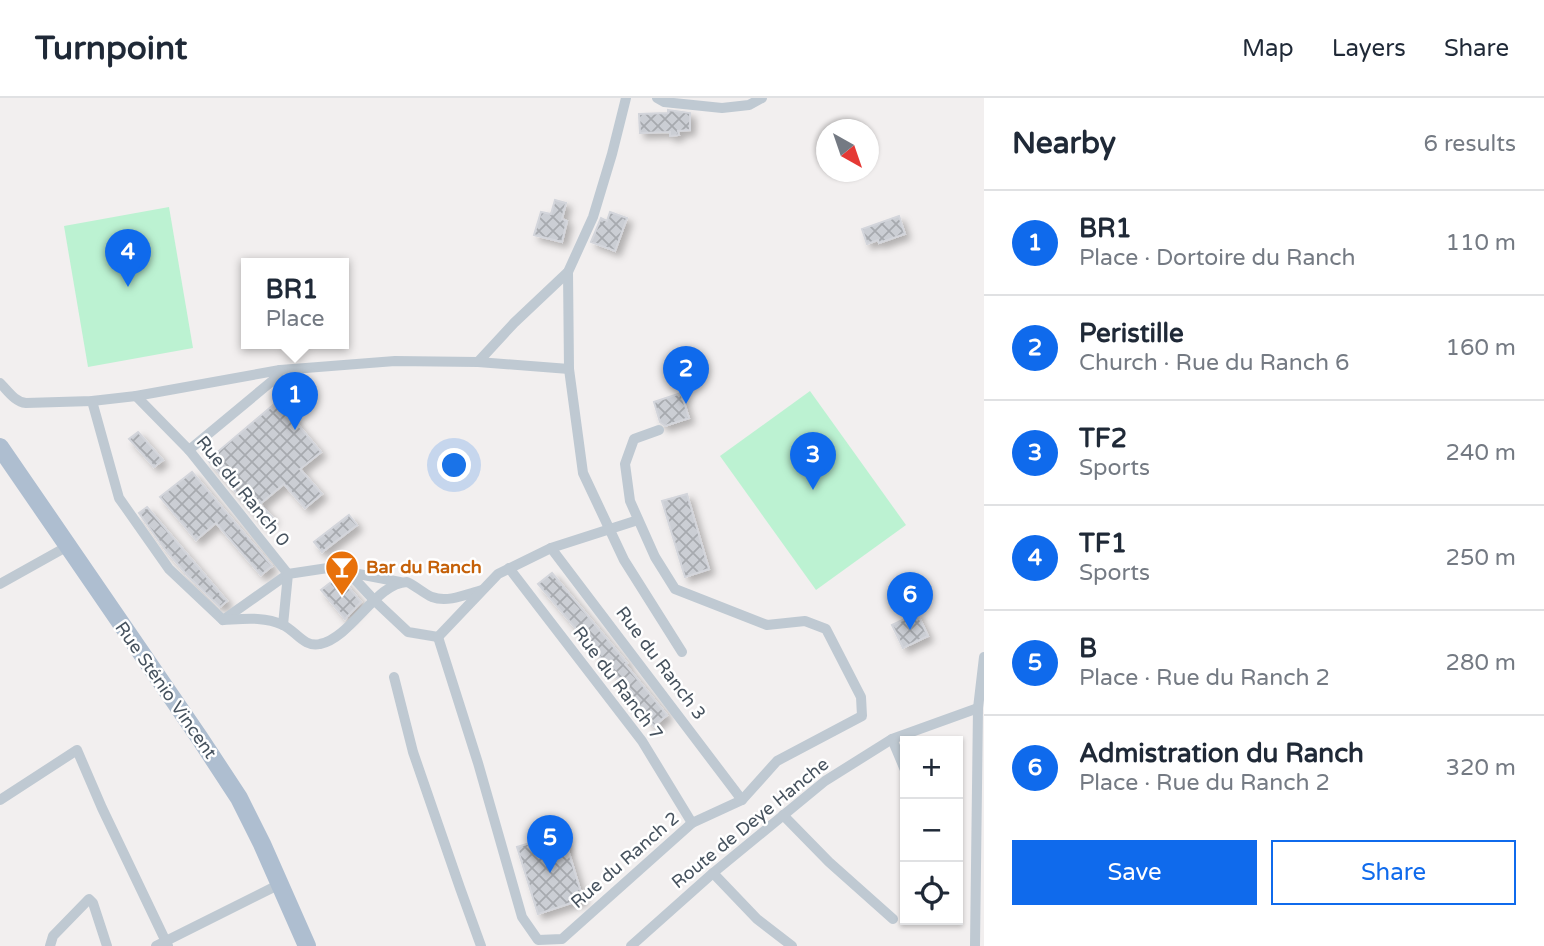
<!DOCTYPE html>
<html lang="en">
<head>
<meta charset="utf-8">
<style>
	body { margin:0; font-family:"Varela Round",sans-serif; background:#f6f6f7; color:#1f2937 }
	.controls { position:absolute; right:21px; bottom:21px; display:grid; overflow:hidden; border-radius:0px; box-shadow:0 2px 5px #0004 }
	.controls button { width:63px; height:63px; display:grid; place-items:center; padding:0; border:0; border-bottom:2px solid #e0e1e3; background:#fff; color:#1f2937; font:35px sans-serif }
	.compass { position:absolute; left:816px; top:21px; width:63px; height:63px; border-radius:50%; background:#fff; box-shadow:0 2px 5px #0004; rotate:140deg }
	.you { position:absolute; left:455px; top:368px; width:24px; height:24px; margin:-18px; border:5px solid #fff; border-radius:50%; background:#1a73e8; box-shadow:0 0 0 10px #1a73e833 }
	.badge { display:grid; place-items:center; width:46px; height:46px; border-radius:50%; background:#0f6aec; color:#fff; font-size:23px; font-weight:700 }
	.pin { position:absolute; translate:-50% -58px; filter:drop-shadow(0 2px 4px #0008) }
	.pin::after { content:''; position:absolute; top:37px; width:24px; height:21px; background:inherit; clip-path:polygon(0 0,100% 0,50% 100%) }
	.popup { position:absolute; left:241px; top:160px; width:108px; height:91px; box-sizing:border-box; display:grid; place-content:center; border-radius:0px; background:#fff; filter:drop-shadow(0 2px 5px #0005); font-size:23px; white-space:nowrap; color:#747a83 }
	.popup b { font-size:26px; color:#1f2937 }
	.popup::after { content:''; position:absolute; left:50%; top:100%; margin-left:-14px; border:14px solid transparent; border-top-color:#fff }
	.list { margin:0; padding:0; list-style:none }
	h2 { display:flex; justify-content:space-between; align-items:center; height:91px; margin:0; padding:0 28px; font-size:30px }
	h2 small { font-size:23px; font-weight:400; color:#747a83 }
	.list li { display:grid; grid-template-columns:46px 1fr auto; gap:21px; align-items:center; box-sizing:border-box; height:105px; padding:0 28px; border-top:2px solid #e0e1e3 }
	.list b { display:block; font-size:26px; white-space:nowrap }
	.list p { margin:0; font-size:23px; white-space:nowrap; color:#747a83 }
	.list em { font-size:23px; font-style:normal; color:#747a83 }
	.actions { display:flex; gap:14px; padding:21px 28px }
	.actions a { flex:1; padding:16px 0; border:2px solid #0f6aec; border-radius:0px; text-align:center; font-size:24px; color:#0f6aec }
	.actions .main { background:#0f6aec; color:#fff }
	.icon { flex:none; width:38px; height:38px; fill:none; stroke:currentColor; stroke-width:2; stroke-linecap:round; stroke-linejoin:round }
	.map { position:relative; flex:none; width:984px; height:848px; overflow:hidden }
	header { display:flex; align-items:center; gap:42px; box-sizing:border-box; height:98px; padding:0 35px; background:#fff; border-bottom:2px solid #e0e1e3 }
	header strong { font-size:33px }
	nav { display:flex; gap:38px; margin-inline-start:auto; font-size:24px }
	main { display:flex }
	aside { flex:1; background:#fff }
	.map>svg:first-child { display:block }
</style>
</head>
<body>
<header>
<strong>Turnpoint</strong>
<nav><a>Map</a><a>Layers</a><a>Share</a></nav>
</header>
<main>
<div class="map">
<svg width="984" height="848" viewBox="0 0 984 848">
	<defs>
		<pattern id="building-cross-hatch" width="8" height="8" patternUnits="userSpaceOnUse" patternTransform="scale(1.75)"><rect width="8" height="8" fill="#cbced4"/><path d="M0 0l8 8M0 8l8-8" fill="none" stroke="#a7aaaf"/></pattern>
		<filter id="shadow"><feDropShadow dx="5" dy="5" stdDeviation="3.5" flood-color="#0004"/></filter>
	</defs>
	<rect width="100%" height="100%" fill="#f2efef"/>
	<!-- garden -->
	<g fill="#bcf2d2">
		<path d="M 169,109 L 193,250 L 88,269 L 64,128 Z"/>
		<path d="M 810,293 L 906,427 L 816,492 L 720,358 Z"/>
	</g>
	<!-- building -->
	<g fill="url(#building-cross-hatch)" stroke="#d3d5db" stroke-width="2" filter="url(#shadow)">
		<path d="M 668,12 L 690,15 L 690,32 L 678,33 L 679,37 L 670,38 L 670,34 L 640,35 L 639,16 L 668,15 Z"/>
		<path d="M 555,102 L 566,105 L 562,121 L 567,123 L 562,144 L 534,137 L 541,114 L 551,116 Z"/>
		<path d="M 610,114 L 627,120 L 615,153 L 591,144 L 601,120 L 607,123 Z"/>
		<path d="M 899,118 L 905,136 L 879,145 L 878,142 L 867,146 L 862,131 Z"/>
		<path d="M 681,295 L 689,320 L 665,328 L 660,324 L 654,304 Z"/>
		<path d="M 278,303 L 321,354 L 300,371 L 322,396 L 305,410 L 284,386 L 260,406 L 273,420 L 265,428 L 208,362 Z"/>
		<path d="M 138,334 L 163,362 L 154,369 L 129,341 Z"/>
		<path d="M 192,374 L 272,468 L 261,477 L 216,425 L 196,442 L 160,399 Z"/>
		<path d="M 687,396 L 709,471 L 685,479 L 662,403 Z"/>
		<path d="M 147,409 L 227,503 L 220,509 L 187,477 L 164,450 L 139,415 Z"/>
		<path d="M 349,417 L 357,427 L 322,454 L 314,444 Z"/>
		<path d="M 552,475 L 627,565 L 625,566 L 667,617 L 654,628 L 619,586 L 621,584 L 538,486 Z"/>
		<path d="M 339,478 L 361,504 L 345,521 L 321,492 Z"/>
		<path d="M 917,515 L 928,538 L 903,550 L 892,527 Z"/>
		<path d="M 563,735 L 583,801 L 538,816 L 517,749 Z"/>
	</g>
	<g fill="none" stroke-linecap="round" stroke-linejoin="round">
		<!-- minor -->
		<g stroke="#bfc9d2" stroke-width="10">
			<path d="M 657,0 L 664,4 L 722,10 L 749,7 L 762,0"/>
			<path d="M 568,174 L 569,271 L 583,375 L 624,462 L 682,554"/>
			<path d="M 478,264 L 514,225 L 568,174 L 593,119 L 612,56 L 626,0"/>
			<path d="M 0,285 C 8,293 15,304 26,305 L 92,303 L 136,298 L 280,272 L 395,263 L 478,264 L 569,271"/>
			<path d="M 92,303 L 119,400 L 169,471 L 223,522 L 288,476 L 189,352 L 136,298"/>
			<path d="M 189,352 L 277,279 L 280,272"/>
			<path d="M 551,450 L 742,702"/>
			<path d="M 509,470 L 642,643 L 692,725"/>
			<path d="M 348,474 L 400,484"/>
			<path d="M 0,486 L 68,448"/>
			<path d="M 223,522 C 243,521 264,518 283,527 C 296,533 304,550 320,546 C 352,539 376,485 407,484 C 416,488 423,495 432,499 C 448,505 467,496 482,492"/>
			<path d="M 283,527 L 288,476 L 341,468 L 348,474 L 375,503 L 408,534 L 438,539 L 498,476 L 551,450 L 638,422"/>
			<path d="M 438,539 L 478,665 L 522,819 L 538,842 L 562,841 L 692,725 L 742,702 L 777,663 L 862,618 L 861,599 L 826,531 L 805,523 L 767,527 L 675,491 L 655,459 L 630,403 L 625,366 L 634,341 L 659,332"/>
			<path d="M 394,579 L 413,654 L 460,790 L 481,848"/>
			<path d="M 892,641 L 905,672"/>
			<path d="M 0,702 L 77,652 L 102,710 L 168,848"/>
			<path d="M 783,717 L 829,764 L 893,821"/>
			<path d="M 713,775 L 757,821 L 792,848"/>
			<path d="M 50,848 L 53,838 L 89,801 L 93,805 L 107,848"/>
			<path d="M 156,848 L 280,786"/>
			<path d="M 631,848 L 713,775 L 825,683 L 892,641 L 978,610"/>
			<path d="M 975,848 L 978,610 L 984,559"/>
		</g>
		<!-- primary -->
		<path stroke="#aebed0" stroke-width="18" d="M 0,349 L 199,639 L 239,700 L 262,746 L 307,848"/>
	</g>
	<!-- icons -->
	<defs>
		<g id="bar-pin" transform="scale(1.75)"><path d="M0 17L-7.5 6A9.5 9.5 0 1 1 7.5 6Z" fill="#e8710a" stroke="#fff"/><path d="M-6-5H6L.8 .8V4.5H3.5V6h-7V4.5H-.8V.8Z" fill="#fff"/></g>
	</defs>
	<g fill-rule="evenodd">
		<use href="#bar-pin" x="342" y="469"/>
	</g>
	<g text-anchor="middle" stroke-width="5" stroke-linejoin="round" paint-order="stroke">
		<!-- street labels -->
		<g font-size="18" fill="#46525e" stroke="#fff">
			<text transform="translate(243 393) rotate(51)" y="6">Rue du Ranch 0</text>
			<text transform="translate(661 565) rotate(53)" y="6">Rue du Ranch 3</text>
			<text transform="translate(618 585) rotate(53)" y="6">Rue du Ranch 7</text>
			<text transform="translate(166 592) rotate(55)" y="6">Rue Sténio Vincent</text>
			<text transform="translate(750 725) rotate(-39)" y="6">Route de Deye Hanche</text>
			<text transform="translate(625 762) rotate(-41)" y="6">Rue du Ranch 2</text>
		</g>
		<!-- food labels -->
		<g font-size="18" font-weight="bold" fill="#c56008" stroke="#fff" text-anchor="start">
			<text x="366" y="475">Bar du Ranch</text>
		</g>
	</g>
</svg>
<div class="controls">
<button>+</button>
<button>−</button>
<button><svg class="icon" aria-label="locate" viewBox="0 0 24 24"><circle cx="12" cy="12" r="6"/><path d="M12 2v4M12 18v4M2 12h4M18 12h4"/></svg></button>
</div>
<svg class="compass" viewBox="-18 -18 36 36"><path d="M0-13l5 13h-10z" fill="#e53935"/><path d="M0 13l5-13h-10z" fill="#747a83"/></svg>
<div class="you"></div>
<div class="pin badge" style="left:295px;top:332px">1</div>
<div class="popup"><b>BR1</b>Place</div>
<div class="pin badge" style="left:686px;top:306px">2</div>
<div class="pin badge" style="left:813px;top:392px">3</div>
<div class="pin badge" style="left:128px;top:189px">4</div>
<div class="pin badge" style="left:550px;top:775px">5</div>
<div class="pin badge" style="left:910px;top:532px">6</div>
</div>
<aside>
<h2>Nearby<small>6 results</small></h2>
<ul class="list">
<li><span class="badge">1</span><div><b>BR1</b><p>Place · Dortoire du Ranch</p></div><em>110 m</em></li>
<li><span class="badge">2</span><div><b>Peristille</b><p>Church · Rue du Ranch 6</p></div><em>160 m</em></li>
<li><span class="badge">3</span><div><b>TF2</b><p>Sports</p></div><em>240 m</em></li>
<li><span class="badge">4</span><div><b>TF1</b><p>Sports</p></div><em>250 m</em></li>
<li><span class="badge">5</span><div><b>B</b><p>Place · Rue du Ranch 2</p></div><em>280 m</em></li>
<li><span class="badge">6</span><div><b>Admistration du Ranch</b><p>Place · Rue du Ranch 2</p></div><em>320 m</em></li>
</ul>
<div class="actions"><a class="main">Save</a><a>Share</a></div>
</aside>
</main>
</body>
</html>
